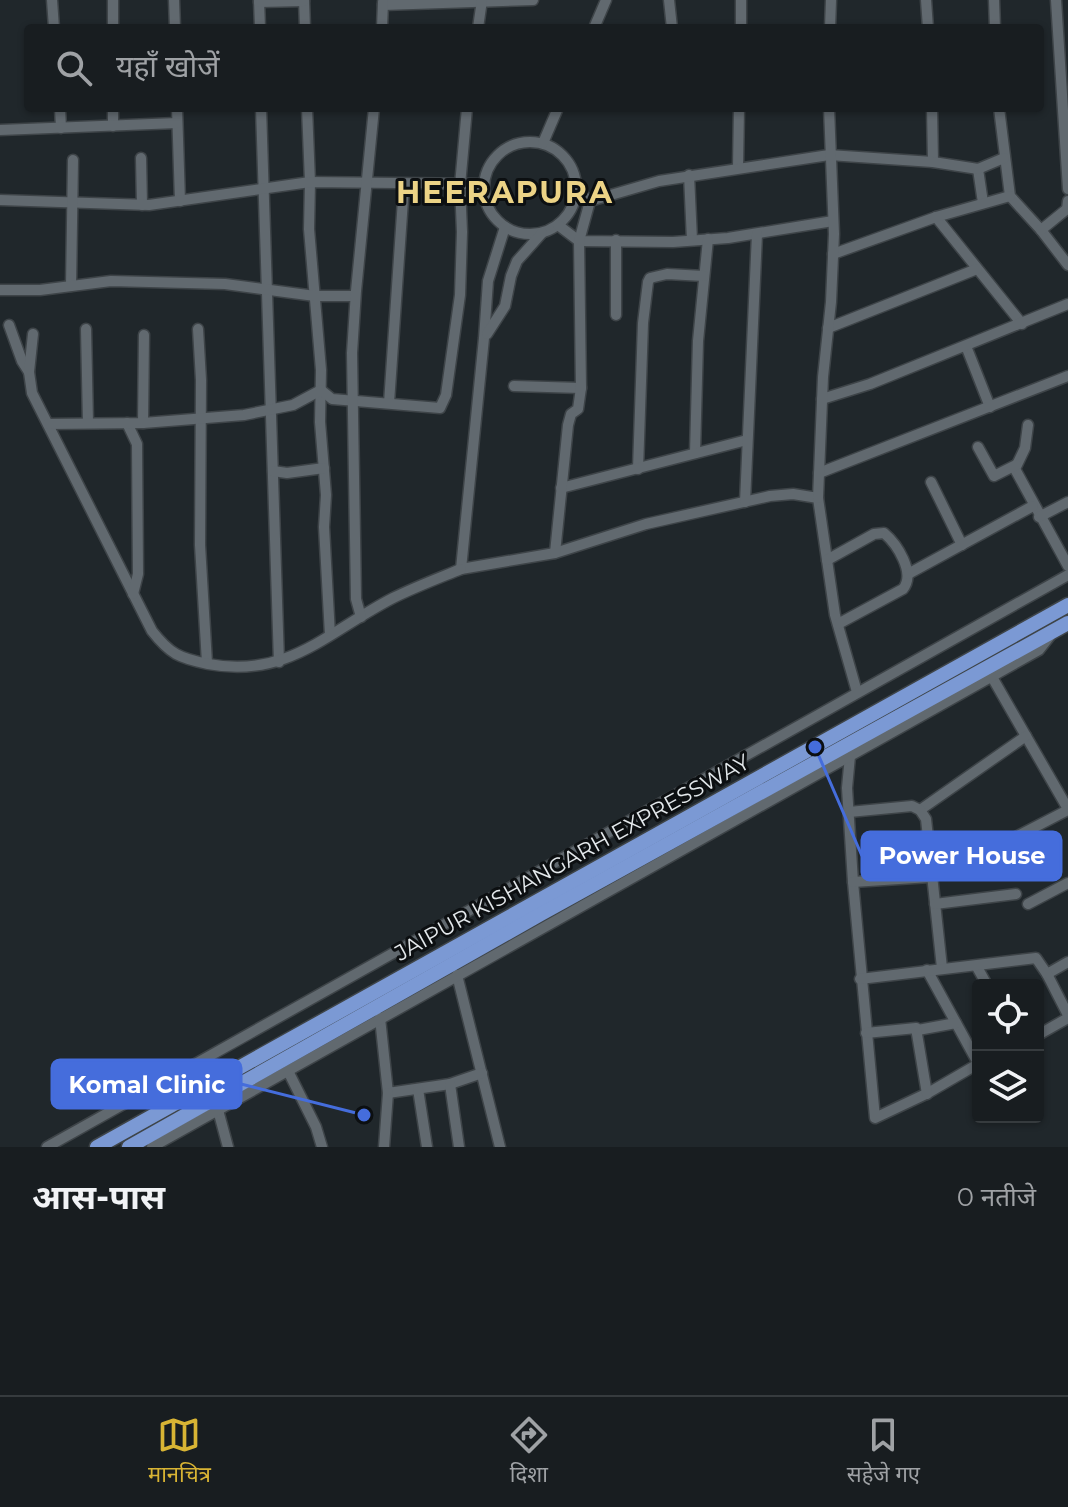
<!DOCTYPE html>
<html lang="hi">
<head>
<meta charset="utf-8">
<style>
	body { margin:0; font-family:Montserrat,"Noto Sans Devanagari",sans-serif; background:#252a2d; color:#f1f3f6 }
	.controls { position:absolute; right:24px; bottom:24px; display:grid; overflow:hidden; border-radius:8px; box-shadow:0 2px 6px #0004 }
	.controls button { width:72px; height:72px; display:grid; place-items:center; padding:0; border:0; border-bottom:2px solid #363b3e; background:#181d20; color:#f1f3f6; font:40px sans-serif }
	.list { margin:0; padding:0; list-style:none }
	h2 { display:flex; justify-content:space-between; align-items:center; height:104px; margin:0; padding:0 32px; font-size:34px }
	h2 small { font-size:26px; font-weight:400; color:#9fa2a5 }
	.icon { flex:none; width:44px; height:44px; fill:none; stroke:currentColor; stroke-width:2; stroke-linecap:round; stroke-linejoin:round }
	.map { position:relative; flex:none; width:1068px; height:1147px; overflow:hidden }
	.search { position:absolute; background:#181d20; box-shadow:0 2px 6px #0004; left:24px; right:24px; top:24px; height:88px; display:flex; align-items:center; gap:20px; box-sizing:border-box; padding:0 28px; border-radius:8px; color:#9fa2a5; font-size:30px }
	.sheet { height:248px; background:#181d20 }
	nav { display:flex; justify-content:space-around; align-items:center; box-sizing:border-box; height:112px; border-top:2px solid #363b3e; background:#181d20; font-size:22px; color:#9fa2a5 }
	nav a { display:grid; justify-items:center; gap:4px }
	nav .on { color:#d8b434 }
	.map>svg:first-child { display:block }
</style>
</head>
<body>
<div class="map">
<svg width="1068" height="1147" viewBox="0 0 1068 1147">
	<rect width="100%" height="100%" fill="#20272b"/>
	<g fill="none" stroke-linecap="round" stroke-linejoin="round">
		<!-- minor casing -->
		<g stroke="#3e4448" stroke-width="13">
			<g id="minor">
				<path d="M 52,0 L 54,28"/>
				<path d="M 113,0 L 113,28"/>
				<path d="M 174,0 L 175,28"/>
				<path d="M 259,0 L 260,28"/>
				<path d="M 304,0 L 305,28"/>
				<path d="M 669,0 L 672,28"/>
				<path d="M 926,0 L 928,28"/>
				<path d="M 994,0 L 995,28"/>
				<path d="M 1056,0 L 1068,189"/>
				<path d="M 259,2 L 304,1"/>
				<path d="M 383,5 L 533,0"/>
				<path d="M 382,28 L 383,2"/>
				<path d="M 478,28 L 482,0"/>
				<path d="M 594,28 L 606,0"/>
				<path d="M 741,28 L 741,0"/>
				<path d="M 830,28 L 831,0"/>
				<path d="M 60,108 L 61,128"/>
				<path d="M 113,108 L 113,126"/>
				<path d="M 177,108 L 180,201"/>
				<path d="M 261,108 L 279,662"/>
				<path d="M 307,108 L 310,182 L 309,229 L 321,370 L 320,422 L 326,495 L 324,527 L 330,635"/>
				<path d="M 932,108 L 933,162"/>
				<path d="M 999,108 L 1010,196 L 1041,230 L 1068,265"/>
				<path d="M 0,130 L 177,123"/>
				<circle cx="530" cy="188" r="46"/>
				<path d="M 543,143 L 558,108"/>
				<path d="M 141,158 L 142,205"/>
				<path d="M 738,167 L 739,108"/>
				<path d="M 978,169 L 983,203"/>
				<path d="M 689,175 L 692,240"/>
				<path d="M 577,191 L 590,201 L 659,181 L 829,155 L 933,162 L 978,169 L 1004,158"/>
				<path d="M 0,200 L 149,205 L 310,182 L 483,184"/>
				<path d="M 936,217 L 1022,324"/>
				<path d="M 558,225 L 579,241 L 673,242 L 728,238 L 833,221"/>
				<path d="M 505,227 L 488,281 L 484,338 L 461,569 L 555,553 L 646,524 L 770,496 L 793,494 L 818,498 L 835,615 L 857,692"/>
				<path d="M 1041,230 L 1067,209 L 1068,201"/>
				<path d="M 616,240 L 616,315"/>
				<path d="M 833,254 L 936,217 L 1010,196"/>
				<path d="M 71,286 L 73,160"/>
				<path d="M 0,290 L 40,290 L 111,281 L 225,284 L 315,296 L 355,296"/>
				<path d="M 9,325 L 22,361 L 29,372"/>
				<path d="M 828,328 L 977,269"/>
				<path d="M 86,329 L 88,423"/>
				<path d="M 198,329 L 201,380 L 200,545 L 207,663"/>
				<path d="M 33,334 L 29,372 L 32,393 L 152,631 C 170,654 179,658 208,664 C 288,679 327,632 393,598 C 415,587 439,578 461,569"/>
				<path d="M 487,334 L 505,306 L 511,276 L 517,261 L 542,233"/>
				<path d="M 966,346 L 990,407"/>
				<path d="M 514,386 L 581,388"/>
				<path d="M 822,399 L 870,384 L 1068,304"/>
				<path d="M 389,403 L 404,185"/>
				<path d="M 127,423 L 137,444 L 138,574 L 133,594"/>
				<path d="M 143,423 L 144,335"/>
				<path d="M 48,424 L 143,423 L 244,415 L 293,405 L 321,390 L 332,399 L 440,408 L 446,395 L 460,295 L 462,232 L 460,185 L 467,108"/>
				<path d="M 1028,425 L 1025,448 L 1015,469 L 1068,566"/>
				<path d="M 978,447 L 994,476 L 1016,465"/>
				<path d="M 695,453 L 698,341 L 708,239"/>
				<path d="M 638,469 L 643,323 L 648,282 L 650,278 L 667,274 L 704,276"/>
				<path d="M 273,471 L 287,473 L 324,468"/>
				<path d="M 819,473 L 1068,376"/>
				<path d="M 931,482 L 962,545"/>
				<path d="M 561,488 L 747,440"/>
				<path d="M 818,498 L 823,377 L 831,302 L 834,234 L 829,108"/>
				<path d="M 745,502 L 757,234"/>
				<path d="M 1039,517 L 1068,502"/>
				<path d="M 555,553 L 568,425 L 571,414 L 578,409 L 581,388 L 579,241 L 590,201"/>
				<path d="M 827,560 L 874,534 L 884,533 C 897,544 916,573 903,589 L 838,624"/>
				<path d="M 908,574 L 1033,506"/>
				<path d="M 361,617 L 356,599 L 352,353 L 356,291 L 374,108"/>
				<path d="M 992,677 L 1068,809"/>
				<path d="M 850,756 L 847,788 L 853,882 L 875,1118 L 928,1093 L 978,1064"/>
				<path d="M 920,810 L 1026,736"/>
				<path d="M 849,812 L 912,806 L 920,810 L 926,819 L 942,968"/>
				<path d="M 1002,844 L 1068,810"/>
				<path d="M 853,882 L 930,877"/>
				<path d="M 935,904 L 1016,894"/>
				<path d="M 1028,904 L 1068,883"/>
				<path d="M 977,967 L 987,985"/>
				<path d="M 927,970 L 978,1063"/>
				<path d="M 1047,974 L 1068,962"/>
				<path d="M 457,975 L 500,1147"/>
				<path d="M 860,979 L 1036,958 L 1047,974 L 1068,1015"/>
				<path d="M 380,1018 L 388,1093 L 450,1084 L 482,1073"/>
				<path d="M 918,1030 L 956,1023"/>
				<path d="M 866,1033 L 916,1028 L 927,1094"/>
				<path d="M 1038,1035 L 1068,1018"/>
				<path d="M 288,1071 L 316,1127 L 322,1147"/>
				<path d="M 450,1084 L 459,1147"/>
				<path d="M 418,1089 L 427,1147"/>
				<path d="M 218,1110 L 228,1147"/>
				<path d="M 47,1147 L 1068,575"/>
				<path d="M 152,1147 L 1039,650 L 1050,636"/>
				<path d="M 384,1147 L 388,1093"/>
			</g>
		</g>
		<!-- highway casing -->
		<g stroke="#3e4448" stroke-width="17">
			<g id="highway">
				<path d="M 97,1147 L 1068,605"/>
				<path d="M 129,1147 L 541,914 L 1068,623"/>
			</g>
		</g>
		<!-- minor -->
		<use href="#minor" stroke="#61696f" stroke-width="10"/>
		<!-- highway -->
		<use href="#highway" stroke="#7b99d4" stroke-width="14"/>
	</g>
	<g text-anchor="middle" stroke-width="6" stroke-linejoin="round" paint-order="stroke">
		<!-- street labels -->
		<g font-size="22" fill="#e4e9ec" stroke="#0c0f11">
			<text transform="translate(572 857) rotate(-29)" y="8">JAIPUR KISHANGARH EXPRESSWAY</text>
		</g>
		<!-- district labels -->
		<g font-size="30" font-weight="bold" letter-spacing="2" fill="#ecd386" stroke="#0c0f11">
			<text x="505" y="203">HEERAPURA</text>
		</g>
	</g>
	<!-- callouts -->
	<path fill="none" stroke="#456ddc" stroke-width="3" d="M815 747L862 856M364 1115L241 1084"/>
	<g fill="#456ddc" stroke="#0c0f11" stroke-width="3">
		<circle cx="815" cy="747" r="8"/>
		<circle cx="364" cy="1115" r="8"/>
	</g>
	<g fill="#456ddc" stroke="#456ddc" stroke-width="3">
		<rect x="862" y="832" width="199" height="48" rx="8"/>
		<rect x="52" y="1060" width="189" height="48" rx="8"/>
	</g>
	<g font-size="24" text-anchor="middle" font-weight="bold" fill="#fff">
		<text x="962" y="864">Power House</text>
		<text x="147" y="1093">Komal Clinic</text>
	</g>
</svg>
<div class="controls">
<button><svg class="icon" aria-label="locate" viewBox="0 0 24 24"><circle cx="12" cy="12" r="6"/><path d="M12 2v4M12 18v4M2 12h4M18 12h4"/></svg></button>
<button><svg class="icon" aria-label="layers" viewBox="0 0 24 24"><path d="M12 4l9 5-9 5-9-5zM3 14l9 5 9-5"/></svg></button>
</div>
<div class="search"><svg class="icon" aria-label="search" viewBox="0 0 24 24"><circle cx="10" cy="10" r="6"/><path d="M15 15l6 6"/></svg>यहाँ खोजें</div>
</div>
<section class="sheet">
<h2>आस-पास<small>0 नतीजे</small></h2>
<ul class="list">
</ul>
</section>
<nav>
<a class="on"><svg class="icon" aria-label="map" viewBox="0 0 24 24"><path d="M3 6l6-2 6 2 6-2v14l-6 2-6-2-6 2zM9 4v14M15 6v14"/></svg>मानचित्र</a>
<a><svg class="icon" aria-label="directions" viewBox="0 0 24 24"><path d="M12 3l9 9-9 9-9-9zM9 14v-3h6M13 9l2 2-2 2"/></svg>दिशा</a>
<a><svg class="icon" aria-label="saved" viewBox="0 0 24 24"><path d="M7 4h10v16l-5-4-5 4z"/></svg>सहेजे गए</a>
</nav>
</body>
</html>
